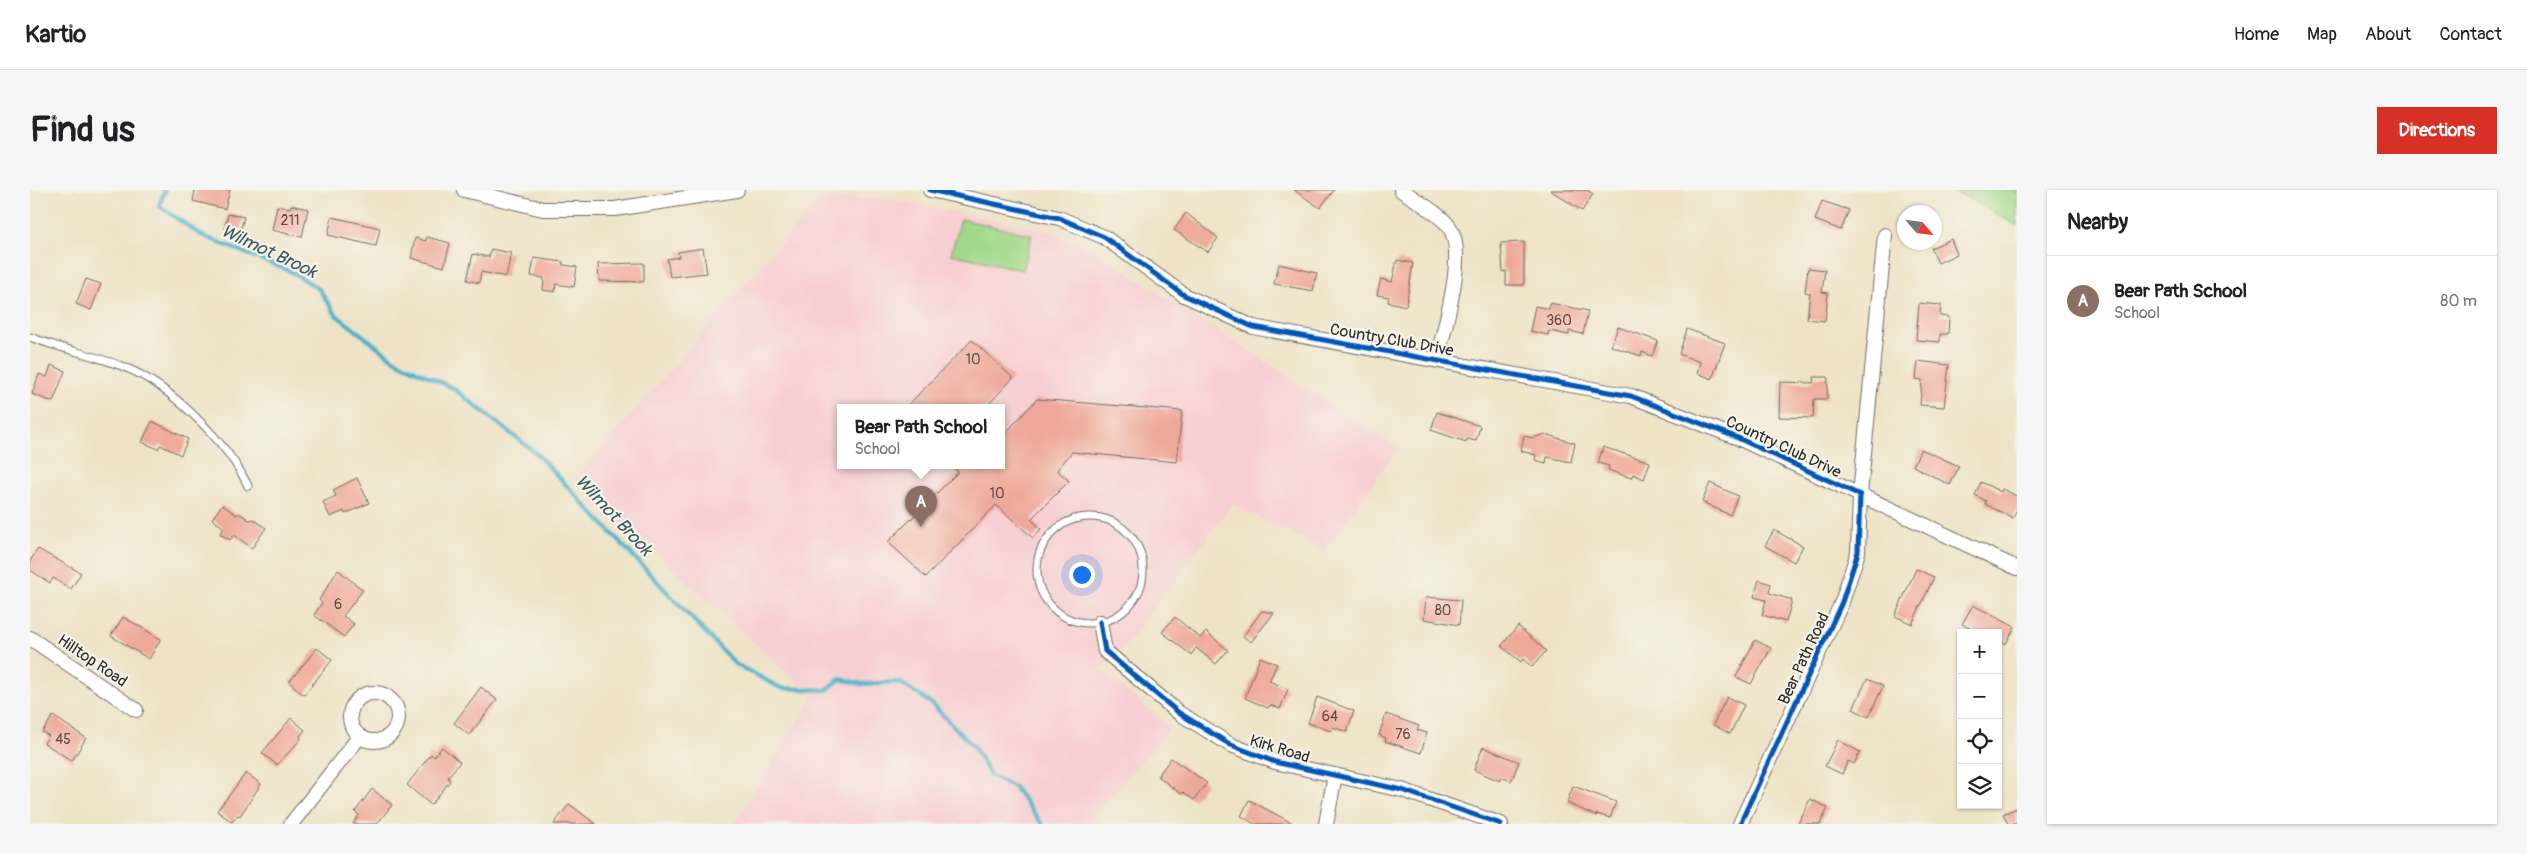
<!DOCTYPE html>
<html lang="en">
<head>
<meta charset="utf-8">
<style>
	body { margin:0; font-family:Pangolin,sans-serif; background:#f6f6f6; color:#202124 }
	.controls { position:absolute; right:15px; bottom:15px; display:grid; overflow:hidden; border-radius:0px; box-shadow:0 1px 4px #0004 }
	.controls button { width:45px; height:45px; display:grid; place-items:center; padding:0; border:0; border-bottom:1px solid #e0e0e0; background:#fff; color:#202124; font:25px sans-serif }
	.compass { position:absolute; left:1867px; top:15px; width:45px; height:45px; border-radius:50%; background:#fff; box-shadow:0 1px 4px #0004; rotate:118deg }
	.you { position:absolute; left:1051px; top:384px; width:18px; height:18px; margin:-12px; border:4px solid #fff; border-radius:50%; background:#1a73e8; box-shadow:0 0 0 8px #1a73e833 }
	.badge { display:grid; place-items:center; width:32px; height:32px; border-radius:50%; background:#d93025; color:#fff; font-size:16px; font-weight:700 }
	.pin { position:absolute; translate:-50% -41px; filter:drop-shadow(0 1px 2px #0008) }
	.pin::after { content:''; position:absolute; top:26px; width:18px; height:15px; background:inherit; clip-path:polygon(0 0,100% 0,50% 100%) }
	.popup { position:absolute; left:807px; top:214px; width:168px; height:65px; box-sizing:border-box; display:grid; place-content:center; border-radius:0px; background:#fff; filter:drop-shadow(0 1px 4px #0005); font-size:16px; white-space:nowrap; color:#757577 }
	.popup b { font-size:19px; color:#202124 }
	.popup::after { content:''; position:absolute; left:50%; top:100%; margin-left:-10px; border:10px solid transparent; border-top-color:#fff }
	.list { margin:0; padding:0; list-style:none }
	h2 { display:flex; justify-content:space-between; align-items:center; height:65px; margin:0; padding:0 20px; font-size:21px }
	h2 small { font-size:16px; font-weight:400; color:#757577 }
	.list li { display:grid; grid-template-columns:32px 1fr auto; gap:15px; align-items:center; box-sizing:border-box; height:90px; padding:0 20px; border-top:1px solid #e0e0e0 }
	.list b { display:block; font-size:19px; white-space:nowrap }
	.list p { margin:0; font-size:16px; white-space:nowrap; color:#757577 }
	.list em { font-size:16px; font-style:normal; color:#757577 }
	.icon { flex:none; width:28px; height:28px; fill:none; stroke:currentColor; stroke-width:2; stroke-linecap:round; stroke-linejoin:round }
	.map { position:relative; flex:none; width:1987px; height:634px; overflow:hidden; border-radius:0px }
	header { display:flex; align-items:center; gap:30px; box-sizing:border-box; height:70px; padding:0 25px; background:#fff; border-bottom:1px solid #e0e0e0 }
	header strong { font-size:24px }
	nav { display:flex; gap:28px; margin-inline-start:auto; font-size:18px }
	.intro { display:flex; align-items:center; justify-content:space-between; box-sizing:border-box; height:120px; padding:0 30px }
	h1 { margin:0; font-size:35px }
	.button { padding:12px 22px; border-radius:0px; background:#d93025; color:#fff; font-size:18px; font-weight:700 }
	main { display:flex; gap:30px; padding:0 30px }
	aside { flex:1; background:#fff; border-radius:0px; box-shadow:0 1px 4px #0004 }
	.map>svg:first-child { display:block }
</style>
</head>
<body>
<header>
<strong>Kartio</strong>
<nav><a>Home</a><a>Map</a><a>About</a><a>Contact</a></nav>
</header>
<div class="intro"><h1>Find us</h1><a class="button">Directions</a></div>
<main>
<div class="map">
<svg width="1987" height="634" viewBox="0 0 1987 634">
	<rect width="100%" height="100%" fill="#f7f3e8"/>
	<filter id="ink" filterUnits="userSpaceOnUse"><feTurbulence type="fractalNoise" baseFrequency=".02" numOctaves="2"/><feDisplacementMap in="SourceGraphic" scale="10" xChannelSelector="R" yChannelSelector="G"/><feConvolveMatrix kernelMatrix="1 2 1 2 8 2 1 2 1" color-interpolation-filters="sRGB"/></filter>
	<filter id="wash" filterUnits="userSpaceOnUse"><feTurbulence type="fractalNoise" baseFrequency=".0096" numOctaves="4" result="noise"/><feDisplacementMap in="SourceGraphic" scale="20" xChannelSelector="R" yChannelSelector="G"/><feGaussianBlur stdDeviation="1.12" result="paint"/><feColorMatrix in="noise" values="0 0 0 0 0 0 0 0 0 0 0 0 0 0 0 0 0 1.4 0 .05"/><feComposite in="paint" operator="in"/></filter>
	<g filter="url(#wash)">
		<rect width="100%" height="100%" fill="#eee3c6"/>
		<!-- built -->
		<path fill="#f7cfd2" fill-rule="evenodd" d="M 791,8 L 861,9 L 1019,41 L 1069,64 L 1368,258 L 1295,360 L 1202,314 L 1095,456 L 1071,480 L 1141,537 L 1057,634 L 704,634 L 783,507 L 545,289 ZM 811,218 L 971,218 L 971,276 L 811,276 Z"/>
		<!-- green -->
		<g fill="#a1d98b" stroke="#66825b">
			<path d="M 1919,0 L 1987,0 L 1987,36 L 1933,5 Z"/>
			<path d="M 931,29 L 1002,45 L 993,80 L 921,64 Z"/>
		</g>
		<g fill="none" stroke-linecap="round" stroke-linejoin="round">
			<!-- stream -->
			<path stroke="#4cb1cb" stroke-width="4.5" d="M 135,0 L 129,16 L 171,45 L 262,82 L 289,99 L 306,125 L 366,171 L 423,198 L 507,264 L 705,474 L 751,498 L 797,500 L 810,489 L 832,494 L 869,492 L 902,514 L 944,557 L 960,585 L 984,597 L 1012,634"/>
		</g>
		<g id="blocks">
			<!-- building -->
			<g fill="#efa99a">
				<path d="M 165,0 L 200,0 L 195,19 L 163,11 Z"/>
				<path d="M 1264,0 L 1304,0 L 1290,18 Z"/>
				<path d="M 1520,0 L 1557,0 L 1563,4 L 1552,21 Z"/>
				<path d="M 1792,11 L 1819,20 L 1811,40 L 1785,30 Z"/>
				<path d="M 261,15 L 278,19 L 272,47 L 242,40 L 247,16 L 260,18 Z"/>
				<path d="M 1156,23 L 1188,48 L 1178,62 L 1144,40 Z"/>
				<path d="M 198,24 L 214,27 L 210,42 L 195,39 Z"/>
				<path d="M 302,27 L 350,38 L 346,56 L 298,45 Z"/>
				<path d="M 397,47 L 420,53 L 414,77 L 381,68 L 385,48 L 396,51 Z"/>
				<path d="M 1921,49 L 1927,64 L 1908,73 L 1901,58 Z"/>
				<path d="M 1494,52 L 1494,95 L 1476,95 L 1476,81 L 1473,82 L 1471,53 Z"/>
				<path d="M 673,58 L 677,83 L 640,87 L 637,69 L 649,67 L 648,62 Z"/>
				<path d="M 461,59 L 481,63 L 476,87 L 451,82 L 449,93 L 437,90 L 443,64 L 459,67 Z"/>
				<path d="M 504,68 L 533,72 L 533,75 L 547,77 L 544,97 L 526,94 L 525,102 L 513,100 L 514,88 L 501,86 Z"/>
				<path d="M 1367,70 L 1383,73 L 1376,116 L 1358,112 L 1359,107 L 1347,105 L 1351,89 L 1362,92 Z"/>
				<path d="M 614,73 L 614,92 L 569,91 L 568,74 Z"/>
				<path d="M 1249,74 L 1287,83 L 1283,101 L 1244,94 Z"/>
				<path d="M 1778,78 L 1795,80 L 1792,102 L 1798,103 L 1795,131 L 1777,129 L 1780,103 L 1775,102 Z"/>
				<path d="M 56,89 L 71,94 L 61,120 L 46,114 Z"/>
				<path d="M 1520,113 L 1558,121 L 1553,144 L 1539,141 L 1539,145 L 1519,141 L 1518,145 L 1500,141 L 1505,116 L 1519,119 Z"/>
				<path d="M 1889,113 L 1911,115 L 1910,126 L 1919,127 L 1918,144 L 1910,144 L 1910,152 L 1886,150 Z"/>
				<path d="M 1588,137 L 1628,151 L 1622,166 L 1612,162 L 1611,166 L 1581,156 Z"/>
				<path d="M 1657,139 L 1695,153 L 1682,189 L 1667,183 L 1670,172 L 1649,164 Z"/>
				<path d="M 942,150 L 983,188 L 955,218 L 875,218 Z"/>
				<path d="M 1888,171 L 1919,175 L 1914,217 L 1890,215 L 1892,190 L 1886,189 Z"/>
				<path d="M 21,175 L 35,181 L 23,212 L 2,204 L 9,184 L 17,187 Z"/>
				<path d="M 1784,187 L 1798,187 L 1797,209 L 1784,209 L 1783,228 L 1749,227 L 1750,192 L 1783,193 Z"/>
				<path d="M 1007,209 L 1152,221 L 1147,272 L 1042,262 L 1027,280 L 1039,291 L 1001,329 L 1011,339 L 1003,348 L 966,315 L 896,387 L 858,352 L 928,282 L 922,276 L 971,276 L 971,248 Z"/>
				<path d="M 1407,222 L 1450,236 L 1446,251 L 1437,249 L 1436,252 L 1401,240 Z"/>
				<path d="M 122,231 L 158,249 L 151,265 L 130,255 L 128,259 L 112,252 Z"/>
				<path d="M 1514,244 L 1545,253 L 1541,272 L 1517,267 L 1516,273 L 1505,270 L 1506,265 L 1491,261 L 1494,246 L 1503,248 Z"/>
				<path d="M 1573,257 L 1620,272 L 1614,289 L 1603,284 L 1601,288 L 1578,280 L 1579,276 L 1568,273 Z"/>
				<path d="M 1891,259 L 1929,276 L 1920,295 L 1883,276 Z"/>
				<path d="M 327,288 L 339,313 L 315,324 L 314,321 L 300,327 L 293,312 L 306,306 L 303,300 Z"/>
				<path d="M 1951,292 L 1971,302 L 1972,299 L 1987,306 L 1987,319 L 1983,328 L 1955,314 L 1956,311 L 1945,305 Z"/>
				<path d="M 1680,293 L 1708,306 L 1700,325 L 1672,312 Z"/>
				<path d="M 192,315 L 207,325 L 209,323 L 219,330 L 223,329 L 236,338 L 222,358 L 204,345 L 200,350 L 190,344 L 194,338 L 182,329 Z"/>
				<path d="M 1744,340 L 1773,356 L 1764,372 L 1735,356 Z"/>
				<path d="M 8,359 L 51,383 L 41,399 L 23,388 L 20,393 L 0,380 L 0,371 Z"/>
				<path d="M 1886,379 L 1904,387 L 1882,434 L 1865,426 Z"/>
				<path d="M 308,380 L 333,400 L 313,426 L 324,434 L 314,447 L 284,425 L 292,413 L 289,410 Z"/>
				<path d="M 1729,390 L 1741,394 L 1739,403 L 1762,410 L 1756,432 L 1732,425 L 1736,410 L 1724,407 Z"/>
				<path d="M 1396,407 L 1431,410 L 1429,435 L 1394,429 Z"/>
				<path d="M 1943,415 L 1985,437 L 1976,454 L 1968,450 L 1968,443 L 1948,443 L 1932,434 Z"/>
				<path d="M 1232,421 L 1244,423 L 1221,452 L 1213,446 Z"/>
				<path d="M 93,427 L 131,449 L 119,469 L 81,446 Z"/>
				<path d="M 1145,427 L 1170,448 L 1176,442 L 1198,460 L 1186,474 L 1166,458 L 1161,465 L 1132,442 Z"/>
				<path d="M 1488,436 L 1516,461 L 1502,477 L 1493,469 L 1491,472 L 1471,456 Z"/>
				<path d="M 1725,450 L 1741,458 L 1721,494 L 1706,487 Z"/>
				<path d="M 287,458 L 302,470 L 274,505 L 259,492 Z"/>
				<path d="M 1230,467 L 1247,474 L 1239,491 L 1258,499 L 1250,519 L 1240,515 L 1238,518 L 1215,508 Z"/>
				<path d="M 1837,489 L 1853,496 L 1839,527 L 1823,519 Z"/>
				<path d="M 451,497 L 467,510 L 439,545 L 424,533 Z"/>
				<path d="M 1287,507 L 1324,521 L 1317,542 L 1303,537 L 1301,541 L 1278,533 Z"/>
				<path d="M 1697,507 L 1714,515 L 1700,544 L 1683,535 Z"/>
				<path d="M 1356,524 L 1389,536 L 1387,540 L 1397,543 L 1391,563 L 1355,551 L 1356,548 L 1349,545 Z"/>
				<path d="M 23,526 L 56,548 L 42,571 L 14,553 L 19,546 L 12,542 Z"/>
				<path d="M 261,528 L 275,540 L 270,546 L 271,549 L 247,575 L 232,563 Z"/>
				<path d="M 1808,550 L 1830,562 L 1824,574 L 1818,571 L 1812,584 L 1795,576 Z"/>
				<path d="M 412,557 L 430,572 L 418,587 L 420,591 L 401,615 L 377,595 L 401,564 L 404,567 Z"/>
				<path d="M 1453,557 L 1489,572 L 1481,591 L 1471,587 L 1470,591 L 1444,580 Z"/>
				<path d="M 1141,568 L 1177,593 L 1164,610 L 1153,602 L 1151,604 L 1128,586 Z"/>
				<path d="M 216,583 L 231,594 L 210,626 L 208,625 L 202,632 L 187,621 Z"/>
				<path d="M 1543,596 L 1586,612 L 1580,628 L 1567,624 L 1566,626 L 1537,613 Z"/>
				<path d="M 342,599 L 362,615 L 347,634 L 323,634 L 329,625 L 325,622 Z"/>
				<path d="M 1780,609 L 1798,618 L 1790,634 L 1768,634 Z"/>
				<path d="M 1219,610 L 1264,634 L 1225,634 L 1211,626 Z"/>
				<path d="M 539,614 L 566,634 L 524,634 Z"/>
				<path d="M 1987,618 L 1987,634 L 1978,634 L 1973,624 Z"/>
			</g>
		</g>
	</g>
	<g filter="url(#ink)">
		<use href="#blocks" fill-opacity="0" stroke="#6f6b61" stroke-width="1"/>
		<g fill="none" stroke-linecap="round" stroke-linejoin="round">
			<!-- service casing -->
			<g stroke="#6f6b61" stroke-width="9">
				<g id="service">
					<path d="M 0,147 C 31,159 64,165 94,177 C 139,194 198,253 218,296"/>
					<circle cx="1060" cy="380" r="53"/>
				</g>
			</g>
			<!-- minor casing -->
			<g stroke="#6f6b61" stroke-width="16">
				<g id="minor">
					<path d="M 434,0 L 513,19 L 585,19 L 707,0"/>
					<path d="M 900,0 L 1029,28 L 1074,47 L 1154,105 L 1223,137 L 1601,206 L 1708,248 L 1830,305 L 1828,362 L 1812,412 L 1710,634"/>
					<path d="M 1371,0 C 1384,9 1412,25 1420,38 C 1437,66 1414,137 1407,170"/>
					<path d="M 1855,45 L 1830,305 L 1987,378"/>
					<path d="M 1070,432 L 1075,461 L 1149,523 L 1201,555 L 1245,572 L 1372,600 L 1471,634"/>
					<path d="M 0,448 L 106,520"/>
					<circle cx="344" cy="527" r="24"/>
					<path d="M 261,634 L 330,546"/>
					<path d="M 1296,634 L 1305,585"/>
				</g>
			</g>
			<!-- service -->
			<use href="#service" stroke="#fff" stroke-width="7"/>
			<!-- minor -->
			<use href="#minor" stroke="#fff" stroke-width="14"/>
			<!-- cycleway casing -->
			<g stroke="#f7f3e8" stroke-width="8">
				<g id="cycleway">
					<path d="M 900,0 L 1029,28 L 1074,47 L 1154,105 L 1223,137 L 1601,206 L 1708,248 L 1830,305 L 1828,362 L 1812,412 L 1710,634"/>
					<path d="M 1070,432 L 1075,461 L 1149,523 L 1201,555 L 1245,572 L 1372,600 L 1471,634"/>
				</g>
			</g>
			<!-- cycleway -->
			<use href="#cycleway" stroke="#0057b8" stroke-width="5"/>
		</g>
	</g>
	<g text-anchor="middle" stroke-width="4.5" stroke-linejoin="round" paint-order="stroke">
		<!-- number labels -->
		<g font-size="14" fill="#5c4a47">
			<text x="260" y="35">211</text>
			<text x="1529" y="135">360</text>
			<text x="943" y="174">10</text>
			<text x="967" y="308">10</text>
			<text x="308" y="419">6</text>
			<text x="1413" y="425">80</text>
			<text x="1300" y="531">64</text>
			<text x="1373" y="549">76</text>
			<text x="33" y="554">45</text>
		</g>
		<!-- street labels -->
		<g font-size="16" fill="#2b2b2b" stroke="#f7f3e8">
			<text transform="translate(1362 149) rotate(10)" y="6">Country Club Drive</text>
			<text transform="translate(1754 256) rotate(25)" y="6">Country Club Drive</text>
			<text transform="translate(1773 468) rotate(-65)" y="6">Bear Path Road</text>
			<text transform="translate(63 470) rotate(34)" y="6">Hilltop Road</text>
			<text transform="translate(1250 558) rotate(17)" y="6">Kirk Road</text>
		</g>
		<!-- water labels -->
		<g font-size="18" font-style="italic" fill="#375a63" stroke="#f7f3e8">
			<text transform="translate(239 61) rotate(25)" y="6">Wilmot Brook</text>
			<text transform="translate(584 325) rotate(47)" y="6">Wilmot Brook</text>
		</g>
	</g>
</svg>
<div class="controls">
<button>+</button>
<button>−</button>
<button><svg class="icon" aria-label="locate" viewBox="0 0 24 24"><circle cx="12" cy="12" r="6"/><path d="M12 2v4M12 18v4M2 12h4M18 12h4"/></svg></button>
<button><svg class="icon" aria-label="layers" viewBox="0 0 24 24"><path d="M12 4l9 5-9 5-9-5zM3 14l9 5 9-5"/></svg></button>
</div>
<svg class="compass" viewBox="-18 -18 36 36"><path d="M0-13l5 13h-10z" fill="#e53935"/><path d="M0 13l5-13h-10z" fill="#757577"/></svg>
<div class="you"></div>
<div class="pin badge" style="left:891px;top:337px;background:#8d6e63">A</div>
<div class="popup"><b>Bear Path School</b>School</div>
</div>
<aside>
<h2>Nearby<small></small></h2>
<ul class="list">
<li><span class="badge" style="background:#8d6e63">A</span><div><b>Bear Path School</b><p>School</p></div><em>80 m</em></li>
</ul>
</aside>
</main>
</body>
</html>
